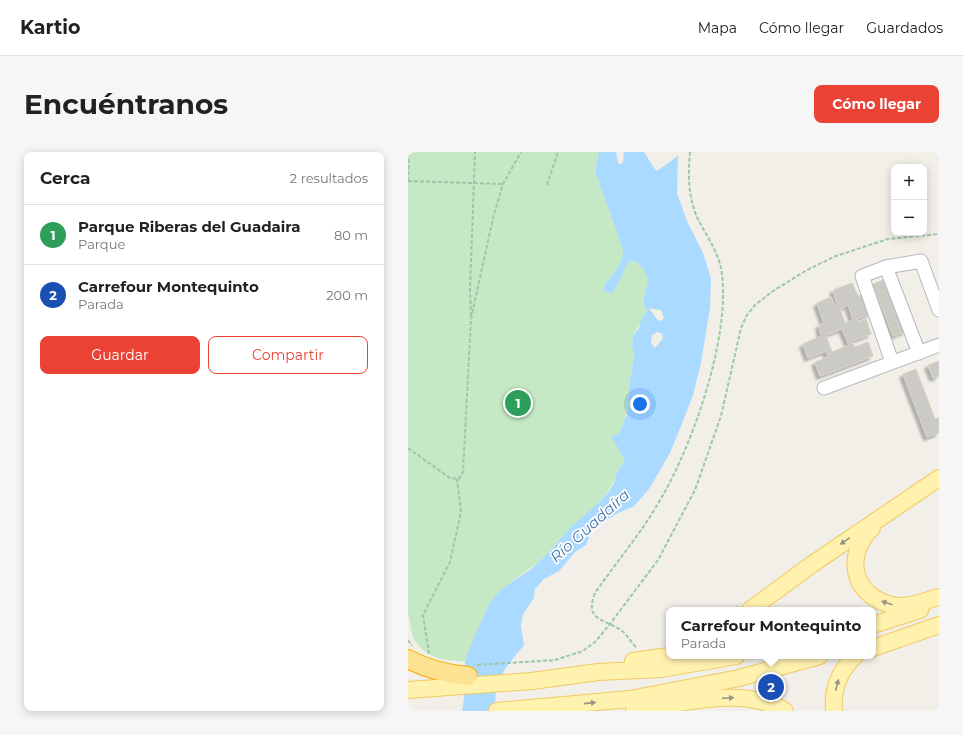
<!DOCTYPE html>
<html lang="es">
<head>
<meta charset="utf-8">
<style>
	body { margin:0; font-family:Montserrat,sans-serif; background:#f6f6f6; color:#202124 }
	.controls { position:absolute; right:12px; top:12px; display:grid; overflow:hidden; border-radius:8px; box-shadow:0 2px 10px #0003 }
	.controls button { width:36px; height:36px; display:grid; place-items:center; padding:0; border:0; border-bottom:1px solid #e0e0e0; background:#fff; color:#202124; font:20px sans-serif }
	.you { position:absolute; left:232px; top:252px; width:14px; height:14px; margin:-10px; border:3px solid #fff; border-radius:50%; background:#1a73e8; box-shadow:0 0 0 6px #1a73e833 }
	.badge { display:grid; place-items:center; width:26px; height:26px; border-radius:50%; background:#ea4335; color:#fff; font-size:13px; font-weight:700 }
	.pin { position:absolute; translate:-50% -50%; border:2px solid #fff; box-shadow:0 1px 4px #0006 }
	.popup { position:absolute; left:258px; top:455px; width:210px; height:52px; box-sizing:border-box; display:grid; place-content:center; border-radius:8px; background:#fff; filter:drop-shadow(0 1px 3px #0005); font-size:13px; white-space:nowrap; color:#757577 }
	.popup b { font-size:15px; color:#202124 }
	.popup::after { content:''; position:absolute; left:50%; top:100%; margin-left:-8px; border:8px solid transparent; border-top-color:#fff }
	.list { margin:0; padding:0; list-style:none }
	h2 { display:flex; justify-content:space-between; align-items:center; height:52px; margin:0; padding:0 16px; font-size:17px }
	h2 small { font-size:13px; font-weight:400; color:#757577 }
	.list li { display:grid; grid-template-columns:26px 1fr auto; gap:12px; align-items:center; box-sizing:border-box; height:60px; padding:0 16px; border-top:1px solid #e0e0e0 }
	.list b { display:block; font-size:15px; white-space:nowrap }
	.list p { margin:0; font-size:13px; white-space:nowrap; color:#757577 }
	.list em { font-size:13px; font-style:normal; color:#757577 }
	.actions { display:flex; gap:8px; padding:12px 16px }
	.actions a { flex:1; padding:9px 0; border:1px solid #ea4335; border-radius:8px; text-align:center; font-size:14px; color:#ea4335 }
	.actions .main { background:#ea4335; color:#fff }
	.map { position:relative; flex:none; width:531px; height:559px; overflow:hidden; border-radius:8px }
	header { display:flex; align-items:center; gap:24px; box-sizing:border-box; height:56px; padding:0 20px; background:#fff; border-bottom:1px solid #e0e0e0 }
	header strong { font-size:19px }
	nav { display:flex; gap:22px; margin-inline-start:auto; font-size:14px }
	.intro { display:flex; align-items:center; justify-content:space-between; box-sizing:border-box; height:96px; padding:0 24px }
	h1 { margin:0; font-size:28px }
	.button { padding:10px 18px; border-radius:8px; background:#ea4335; color:#fff; font-size:14px; font-weight:700 }
	main { display:flex; gap:24px; padding:0 24px }
	aside { flex:1; background:#fff; border-radius:8px; box-shadow:0 2px 10px #0003 }
	.map>svg:first-child { display:block }
</style>
</head>
<body>
<header>
<strong>Kartio</strong>
<nav><a>Mapa</a><a>Cómo llegar</a><a>Guardados</a></nav>
</header>
<div class="intro"><h1>Encuéntranos</h1><a class="button">Cómo llegar</a></div>
<main>
<aside>
<h2>Cerca<small>2 resultados</small></h2>
<ul class="list">
<li><span class="badge" style="background:#2e9e5b">1</span><div><b>Parque Riberas del Guadaira</b><p>Parque</p></div><em>80 m</em></li>
<li><span class="badge" style="background:#1a4fb4">2</span><div><b>Carrefour Montequinto</b><p>Parada</p></div><em>200 m</em></li>
</ul>
<div class="actions"><a class="main">Guardar</a><a>Compartir</a></div>
</aside>
<div class="map">
<svg width="531" height="559" viewBox="0 0 531 559">
	<defs>
		<filter id="shadow"><feDropShadow dx="-3.5" dy="3.5" stdDeviation="1" flood-color="#0004"/></filter>
	</defs>
	<rect width="100%" height="100%" fill="#f1efe8"/>
	<!-- green -->
	<path fill="#c5e8c5" d="M 0,0 L 191,0 L 187,19 L 215,98 C 215,115 204,122 195,135 L 197,140 L 204,141 C 212,132 214,119 221,109 L 229,110 L 235,116 L 240,127 L 235,151 L 239,159 L 225,184 L 224,193 L 226,205 L 221,234 L 221,257 L 211,282 L 203,284 L 217,309 L 208,321 L 208,326 L 199,341 L 182,360 L 160,378 L 131,410 L 104,429 L 83,451 L 57,509 C 39,510 18,506 7,489 C 3,482 2,469 0,461 Z"/>
	<!-- water -->
	<path fill="#aadaff" fill-rule="evenodd" d="M 191,0 L 208,0 L 210,11 L 212,12 L 215,10 L 216,0 L 236,0 L 248,19 C 251,18 268,6 270,3 L 269,41 L 279,69 L 295,101 L 303,126 L 302,156 L 293,211 L 285,243 L 273,274 L 262,301 L 241,337 L 226,354 L 208,362 L 180,380 L 181,386 L 178,393 L 167,400 L 151,419 L 136,427 L 127,437 L 126,446 L 115,462 L 113,474 L 116,493 C 101,512 80,532 90,559 L 54,559 C 58,543 55,527 57,510 C 59,501 77,460 82,451 C 94,432 116,425 131,410 C 141,400 150,389 160,378 C 172,365 209,341 208,322 L 217,309 L 203,284 L 211,282 L 221,257 L 221,234 L 226,205 L 224,193 L 225,184 L 231,176 L 233,168 L 239,159 L 235,151 L 240,127 L 235,116 L 229,110 L 221,109 C 214,119 212,132 204,141 L 197,140 L 195,135 C 204,122 215,115 215,98 L 187,19 ZM 241,156 L 253,158 L 256,166 L 254,168 L 250,169 ZM 250,180 L 254,182 L 255,186 L 249,194 L 246,195 L 243,191 L 244,183 Z"/>
	<!-- building -->
	<g fill="#cccac5" stroke="#d6d1c6" fill-rule="evenodd" filter="url(#shadow)">
		<path d="M 478,127 L 498,179 L 485,184 L 465,132 Z"/>
		<path d="M 444,131 L 450,144 L 455,142 L 463,161 L 449,167 L 450,170 L 458,167 L 463,182 L 444,189 L 447,195 L 460,190 L 465,204 L 412,224 L 407,210 L 420,205 L 418,199 L 400,206 L 395,192 L 413,184 L 411,173 L 416,171 L 409,151 L 423,145 L 427,154 L 429,152 L 425,138 ZM 440,153 L 445,168 L 437,171 L 432,157 ZM 434,177 L 441,193 L 424,200 L 418,183 Z"/>
		<path d="M 531,209 L 531,224 L 525,226 L 520,213 Z"/>
		<path d="M 508,217 L 527,267 L 531,266 L 531,281 L 519,285 L 495,222 Z"/>
	</g>
	<g fill="none" stroke-linecap="round" stroke-linejoin="round">
		<!-- minor casing -->
		<g stroke="#b5b8bc" stroke-width="15">
			<g id="minor">
				<path d="M 478,115 L 513,109 L 531,158"/>
				<path d="M 484,210 L 454,124 L 478,115 L 511,201"/>
				<path d="M 416,236 L 531,193"/>
			</g>
		</g>
		<!-- major casing -->
		<g stroke="#f2c960" stroke-width="18">
			<g id="major">
				<path d="M 464,376 C 436,403 444,443 483,453 C 498,457 516,449 531,445"/>
				<path d="M 342,458 L 403,413 L 531,326"/>
				<path d="M 465,473 L 512,458"/>
				<path d="M 465,496 L 531,473"/>
				<path d="M 225,509 L 261,504"/>
				<path d="M 0,538 L 124,529 L 190,520 L 253,517 L 328,504"/>
				<path d="M 89,559 L 222,547 L 331,526 L 412,504"/>
				<path d="M 226,559 C 271,552 336,533 377,559"/>
				<path d="M 426,559 C 424,537 431,519 447,504"/>
			</g>
		</g>
		<!-- highway casing -->
		<g stroke="#f9ab00" stroke-width="20">
			<path id="highway" d="M 0,507 C 19,517 38,522 60,524"/>
		</g>
		<!-- path -->
		<g stroke="#9cc7a9" stroke-width="2" stroke-dasharray="4 2" stroke-linecap="butt">
			<path d="M 0,29 L 95,32"/>
			<path d="M 0,29 L 1,0"/>
			<path d="M 139,33 L 150,0"/>
			<path d="M 63,164 L 62,137 L 67,0"/>
			<path d="M 0,296 L 42,326 L 51,327 L 55,320 L 63,167 L 85,66 L 95,32 L 113,0"/>
			<path d="M 324,458 L 330,454"/>
			<path d="M 0,488 L 4,494"/>
			<path d="M 228,495 C 223,491 220,483 214,479 C 196,466 176,469 187,441 C 207,412 230,385 248,355 C 283,299 322,188 314,123 C 312,101 298,84 289,65 C 280,44 280,23 282,0"/>
			<path d="M 21,502 L 15,463 L 42,410 L 53,360 L 49,327"/>
			<path d="M 69,513 L 147,508 L 175,499 L 188,489 L 202,472 L 250,408 L 287,338 L 313,264 L 333,176 L 339,163 L 347,153 L 365,139 L 399,118 L 428,104 L 480,87 L 531,82"/>
		</g>
		<!-- minor -->
		<use href="#minor" stroke="#fff" stroke-width="13"/>
		<!-- major -->
		<use href="#major" stroke="#fff2af" stroke-width="16"/>
		<!-- highway -->
		<use href="#highway" stroke="#fde293" stroke-width="18"/>
	</g>
	<!-- one-way arrows -->
	<defs><path id="oneway-solid" d="M-6-.8H1V-3.2L6.5 0L1 3.2V.8H-6Z"/></defs>
	<g fill="#979581">
		<use href="#oneway-solid" transform="translate(437 389) rotate(145)"/>
		<use href="#oneway-solid" transform="translate(479 451) rotate(-162)"/>
		<use href="#oneway-solid" transform="translate(429 533) rotate(-76)"/>
		<use href="#oneway-solid" transform="translate(320 546) rotate(-2)"/>
		<use href="#oneway-solid" transform="translate(182 551) rotate(-6)"/>
	</g>
	<g text-anchor="middle" stroke-width="3.5" stroke-linejoin="round" paint-order="stroke">
		<!-- water labels -->
		<g font-size="15" font-style="italic" fill="#4174aa" stroke="#fff">
			<text transform="translate(182 374) rotate(-42)" y="5">Río Guadaíra</text>
		</g>
	</g>
</svg>
<div class="controls">
<button>+</button>
<button>−</button>
</div>
<div class="you"></div>
<div class="pin badge" style="left:110px;top:251px;background:#2e9e5b">1</div>
<div class="pin badge" style="left:363px;top:535px;background:#1a4fb4">2</div>
<div class="popup"><b>Carrefour Montequinto</b>Parada</div>
</div>
</main>
</body>
</html>
